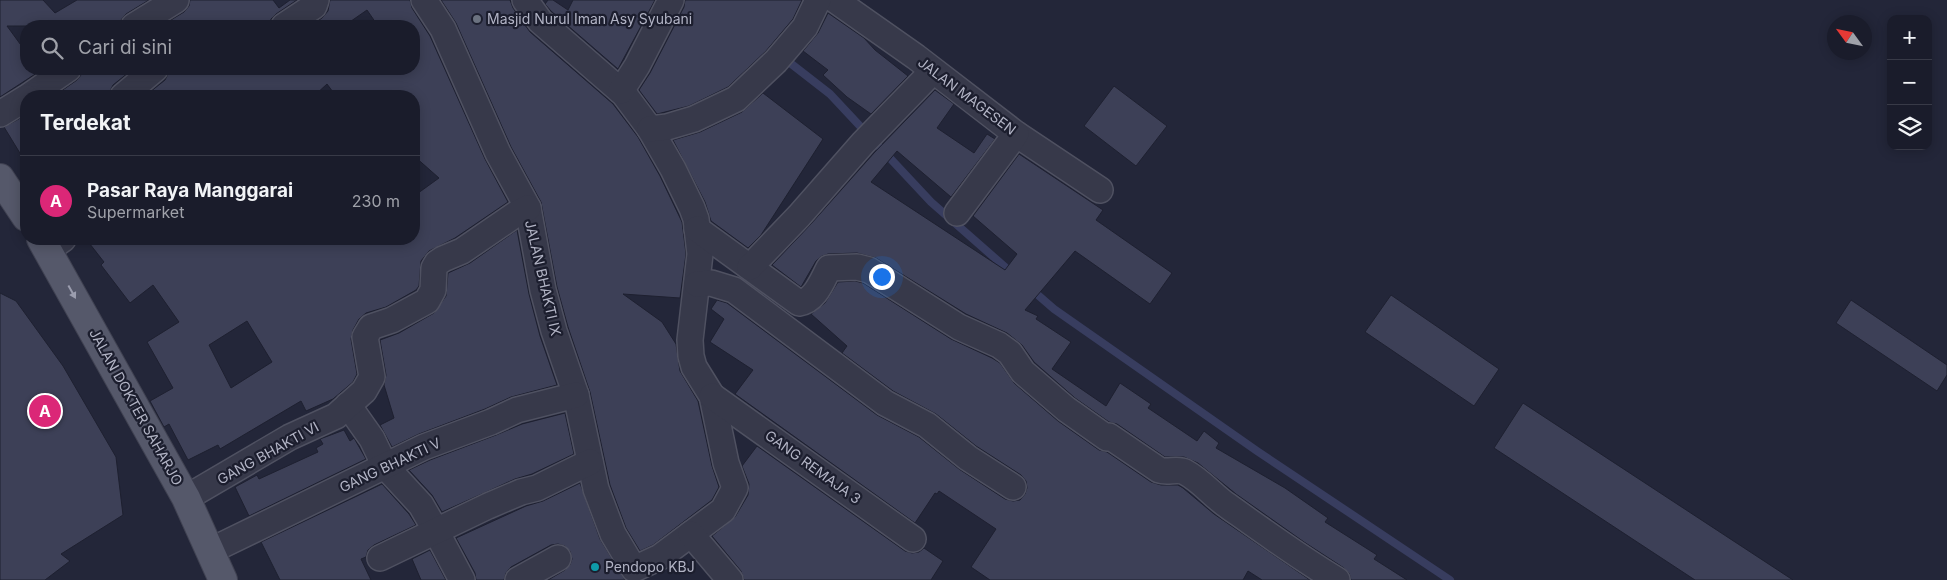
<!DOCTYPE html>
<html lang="id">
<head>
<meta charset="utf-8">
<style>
	body { margin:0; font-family:Inter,sans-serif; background:#232533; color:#f1f3f6 }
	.controls { position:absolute; right:15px; top:15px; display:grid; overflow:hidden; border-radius:10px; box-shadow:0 2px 12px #0003 }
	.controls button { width:45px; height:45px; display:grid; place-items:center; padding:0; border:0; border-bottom:1px solid #383a47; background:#1a1c2b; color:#f1f3f6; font:25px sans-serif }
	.compass { position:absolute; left:1827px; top:15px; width:45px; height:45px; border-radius:50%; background:#1a1c2b; box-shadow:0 2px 12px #0003; rotate:303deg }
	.you { position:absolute; left:881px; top:276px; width:18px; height:18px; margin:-12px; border:4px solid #fff; border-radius:50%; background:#1a73e8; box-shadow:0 0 0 8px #1a73e833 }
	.badge { display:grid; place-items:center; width:32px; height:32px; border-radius:50%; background:#db2777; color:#fff; font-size:16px; font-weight:700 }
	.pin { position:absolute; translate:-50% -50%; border:2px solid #fff; box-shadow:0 1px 5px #0006 }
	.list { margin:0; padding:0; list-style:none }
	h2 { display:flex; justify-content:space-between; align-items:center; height:65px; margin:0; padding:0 20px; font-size:21px }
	h2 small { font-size:16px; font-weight:400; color:#9fa1a9 }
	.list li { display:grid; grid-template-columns:32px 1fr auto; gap:15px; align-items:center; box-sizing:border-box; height:90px; padding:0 20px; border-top:1px solid #383a47 }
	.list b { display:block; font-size:19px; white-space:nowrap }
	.list p { margin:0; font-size:16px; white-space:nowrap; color:#9fa1a9 }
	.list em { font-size:16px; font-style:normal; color:#9fa1a9 }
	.icon { flex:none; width:28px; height:28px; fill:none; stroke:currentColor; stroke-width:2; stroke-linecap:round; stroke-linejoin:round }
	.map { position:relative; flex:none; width:1947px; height:580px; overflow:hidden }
	.search { position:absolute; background:#1a1c2b; box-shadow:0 2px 12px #0003; left:20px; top:20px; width:400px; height:55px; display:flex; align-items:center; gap:12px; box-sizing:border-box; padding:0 18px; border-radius:20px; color:#9fa1a9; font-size:19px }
	.panel { position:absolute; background:#1a1c2b; box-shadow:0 2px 12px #0003; left:20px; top:90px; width:400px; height:155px; border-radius:20px }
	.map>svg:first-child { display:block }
</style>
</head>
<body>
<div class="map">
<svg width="1947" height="580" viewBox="0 0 1947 580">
	<rect width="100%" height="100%" fill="#232639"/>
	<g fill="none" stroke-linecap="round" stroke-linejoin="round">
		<!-- stream -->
		<g stroke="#383d5f" stroke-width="8">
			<path d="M 785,59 L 830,94 L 931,202 L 1013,274"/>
			<path d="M 1031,289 L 1054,309 L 1257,451 L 1450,580"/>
		</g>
	</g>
	<!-- building -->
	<g fill="#3d4057" stroke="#1e2030" fill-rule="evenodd">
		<path d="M 0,0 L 43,0 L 55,13 L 77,0 L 149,0 L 126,14 L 121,20 L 120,26 L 7,26 L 26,52 L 26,69 L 43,69 L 0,97 Z"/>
		<path d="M 190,0 L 273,0 L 279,8 L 290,0 L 297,0 L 276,14 L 271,19 L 270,26 L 161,26 L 184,12 L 189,6 Z"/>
		<path d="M 330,0 L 410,0 L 412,8 L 430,36 L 485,159 L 508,202 L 455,238 L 429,251 L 421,261 L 419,286 L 416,290 L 386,307 L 366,313 L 359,319 L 353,330 L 351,339 L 357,374 L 353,382 L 333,399 L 306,411 L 301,401 L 220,449 L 218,445 L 188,460 L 169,424 L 164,427 L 150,401 L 173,388 L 147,342 L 179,322 L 153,285 L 130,303 L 101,265 L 104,262 L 86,239 L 414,239 L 414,196 L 439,178 L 414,156 L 414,96 L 336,96 L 327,84 L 314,96 L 145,96 L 165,80 L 168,74 L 169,69 L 414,69 L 414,26 L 378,26 L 367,10 L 344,26 L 310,26 L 322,18 L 328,11 ZM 247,321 L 272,362 L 231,388 L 209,345 Z"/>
		<path d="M 441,0 L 510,0 L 513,8 L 530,32 L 613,104 L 638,137 L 660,176 L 682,222 L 686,254 L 680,298 L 623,294 L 662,322 L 676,344 L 680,371 L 698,401 L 712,466 L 719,487 L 712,500 L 653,545 L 640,551 L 626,528 L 610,485 L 590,392 L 568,327 L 557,287 L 541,202 L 511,147 L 456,23 Z"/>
		<path d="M 548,0 L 553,0 L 568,10 L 573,0 L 655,0 L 618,69 L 551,11 L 545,4 Z"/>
		<path d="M 685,0 L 802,0 L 793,19 L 766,51 L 728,87 L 689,106 L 657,114 L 639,90 L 650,73 L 684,7 Z"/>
		<path d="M 828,13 L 864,38 L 875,50 L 908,76 L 871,114 L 847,97 L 823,75 L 828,70 L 803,51 L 818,33 Z"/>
		<path d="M 82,69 L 133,69 L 113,85 L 110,91 L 109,96 L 54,96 L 77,80 L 81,75 Z"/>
		<path d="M 1114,86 L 1167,126 L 1136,166 L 1084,126 Z"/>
		<path d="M 935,90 L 954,104 L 937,128 L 974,153 L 987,134 L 995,139 L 951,197 L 897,151 L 871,182 L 1005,270 L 1017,254 L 973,216 L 1019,154 L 1103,210 L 1096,220 L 1172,273 L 1150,304 L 1075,251 L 1025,310 L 1038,316 L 1036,319 L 1071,342 L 1052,369 L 1106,406 L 1120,383 L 1151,404 L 1148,408 L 1197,441 L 1204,431 L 1219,443 L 1216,448 L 1285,488 L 1328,518 L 1325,522 L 1377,555 L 1374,559 L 1407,580 L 1351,580 L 1349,573 L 1344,568 L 1304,542 L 1236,494 L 1198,463 L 1184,457 L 1165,457 L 1117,424 L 1109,422 L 1075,398 L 1034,362 L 1022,345 L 1007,333 L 966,314 L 876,258 L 857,253 L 828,254 L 822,256 L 816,261 L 801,287 L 772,265 L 810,225 L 874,153 Z"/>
		<path d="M 763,93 L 823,139 L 761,235 L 748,248 L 711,221 L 705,202 L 673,140 L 700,132 L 742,112 Z"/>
		<path d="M 26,115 L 26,163 L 4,127 Z"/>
		<path d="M 517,230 L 529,294 L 540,336 L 557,385 L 511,397 L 485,409 L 419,434 L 392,447 L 380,425 L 394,418 L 384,385 L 386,375 L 380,340 L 399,333 L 434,313 L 446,296 L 448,273 L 470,263 Z"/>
		<path d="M 855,281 L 863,283 L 951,339 L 992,358 L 1000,363 L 1014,383 L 1058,421 L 1099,450 L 1107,452 L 1151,482 L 1161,485 L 1178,485 L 1183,488 L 1214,514 L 1310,580 L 1262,580 L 1248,571 L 1243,580 L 990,580 L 971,567 L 996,529 L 939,491 L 937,494 L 935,493 L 915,523 L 735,394 L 753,370 L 710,342 L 724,319 L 711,309 L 717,300 L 727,303 L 877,415 L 919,437 L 959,469 L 1005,499 L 1013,501 L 1020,500 L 1025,494 L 1027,488 L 1026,481 L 1021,475 L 976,446 L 936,414 L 893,391 L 842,353 L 847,346 L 811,314 L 825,303 L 838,282 Z"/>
		<path d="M 0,293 L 16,301 L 63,366 L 116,457 L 123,515 L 61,554 L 70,561 L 45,580 L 0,580 Z"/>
		<path d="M 1391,295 L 1499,369 L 1474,406 L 1365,332 Z"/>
		<path d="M 1851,300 L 1947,365 L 1947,375 L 1937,391 L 1836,323 Z"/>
		<path d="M 1523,403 L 1793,580 L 1695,580 L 1494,448 Z"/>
		<path d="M 565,413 L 574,454 L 532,474 L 515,479 L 442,512 L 432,495 L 409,470 L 430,460 L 496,435 L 522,424 Z"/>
		<path d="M 344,430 L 350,441 L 354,438 L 366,459 L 249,516 L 235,487 L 257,475 L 259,479 L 318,452 L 316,448 L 323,444 L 320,439 Z"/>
		<path d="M 757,446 L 905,551 L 912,553 L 919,552 L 924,548 L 943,561 L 931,580 L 744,580 L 741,571 L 712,536 L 735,517 L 748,495 L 749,484 L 742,466 Z"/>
		<path d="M 580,483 L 600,539 L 625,580 L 548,580 L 565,570 L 570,565 L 572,559 L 570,551 L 565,546 L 558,544 L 551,545 L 511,567 L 506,573 L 504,580 L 476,580 L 475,573 L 456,538 L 526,506 L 543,501 Z"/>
		<path d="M 382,484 L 409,514 L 416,525 L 374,545 L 368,550 L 366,557 L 361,559 L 371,580 L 280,580 L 261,542 Z"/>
		<path d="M 430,550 L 446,580 L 421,580 L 412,559 Z"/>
	</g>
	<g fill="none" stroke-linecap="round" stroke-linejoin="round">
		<!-- street casing -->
		<g stroke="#4f5161" stroke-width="28">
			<g id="street">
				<path d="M 424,0 L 443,29 L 498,153 L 528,208 L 543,290 L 554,331 L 576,395 L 596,489 L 613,534 L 634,569 L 660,557 L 723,510 L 735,488 L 726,463 L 712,396 L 694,367 L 691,356 L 690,340 L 700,254 L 696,219 L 692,208 L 673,169 L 650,129 L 624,94 L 540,21 L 525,0"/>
				<path d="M 835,0 L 916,57 L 1016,134 L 1100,190"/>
				<path d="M 134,26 L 176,0"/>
				<path d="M 284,26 L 314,6 L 316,0"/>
				<path d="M 621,91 L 637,66 L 671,0"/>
				<path d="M 29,96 L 68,69"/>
				<path d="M 123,96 L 155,69"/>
				<path d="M 0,114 L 26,98"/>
				<path d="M 650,129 L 667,127 L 694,119 L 736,99 L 776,61 L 805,27 L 818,0"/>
				<path d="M 957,213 L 1016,134"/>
				<path d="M 697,229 L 799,303 C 815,301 822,281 829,268 L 857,267 L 869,270 L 959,327 L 999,345 L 1010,353 L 1023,372 L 1066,409 L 1107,438 L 1109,436 L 1159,470 C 1168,473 1177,468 1185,472 C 1202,481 1213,496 1228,506 C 1263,531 1300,558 1337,580"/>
				<path d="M 49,249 L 63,239"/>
				<path d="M 750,267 L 799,216 L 863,143 L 933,71"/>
				<path d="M 697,284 L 711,283 L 734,290 L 885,403 L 927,425 L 968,458 L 1013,487"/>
				<path d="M 712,396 L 913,539"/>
				<path d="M 348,405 L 372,439 L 385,466 L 421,505 L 436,531 L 462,580"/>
				<path d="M 186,498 L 290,437 L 336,416 L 364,391 L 372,377 L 365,337 L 371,327 L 392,320 L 427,301 L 433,290 L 434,268 L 437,263 L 443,259 L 462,251 L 516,214 L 528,208"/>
				<path d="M 691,534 L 730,580"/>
				<path d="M 210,551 L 424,447 L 491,422 L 517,410 L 576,395"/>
				<path d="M 380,558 L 488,506 L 521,492 L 537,488 L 590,462"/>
				<path d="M 518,580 L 558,558"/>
			</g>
		</g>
		<!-- primary casing -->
		<g stroke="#404252" stroke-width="30">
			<g id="primary">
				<path d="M 0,178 L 26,217"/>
				<path d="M 41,239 L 186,498 L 223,580"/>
			</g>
		</g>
		<!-- street -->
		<use href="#street" stroke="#37394a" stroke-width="25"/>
		<!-- primary -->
		<use href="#primary" stroke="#55586a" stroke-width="28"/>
	</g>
	<!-- one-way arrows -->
	<defs><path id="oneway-solid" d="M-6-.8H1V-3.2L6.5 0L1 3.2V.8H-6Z" transform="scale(1.25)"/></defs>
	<use fill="#9b9dae" href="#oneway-solid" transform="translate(72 292) rotate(61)"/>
	<!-- markers -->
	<circle fill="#6b7280" stroke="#1c1e2e" stroke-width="2" cx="477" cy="19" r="5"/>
	<circle fill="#0f9aa8" stroke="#1c1e2e" stroke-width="2" cx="595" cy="567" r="5"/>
	<g text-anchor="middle" stroke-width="4.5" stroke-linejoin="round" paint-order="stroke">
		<!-- poi labels -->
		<g font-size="14" fill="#b2b4c5" stroke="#1c1e2e" text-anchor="start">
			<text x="487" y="24">Masjid Nurul Iman Asy Syubani</text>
			<text x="605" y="572">Pendopo KBJ</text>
		</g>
		<!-- street labels -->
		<g font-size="14" fill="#b2b4c5" stroke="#1c1e2e">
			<text transform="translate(967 96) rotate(37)" y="5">JALAN MAGESEN</text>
			<text transform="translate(543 278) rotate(77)" y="5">JALAN BHAKTI IX</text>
			<text transform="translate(136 407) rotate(61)" y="5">JALAN DOKTER SAHARJO</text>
			<text transform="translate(268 453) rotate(-29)" y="5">GANG BHAKTI VI</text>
			<text transform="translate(390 465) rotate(-25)" y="5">GANG BHAKTI V</text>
			<text transform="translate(813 467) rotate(36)" y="5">GANG REMAJA 3</text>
		</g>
	</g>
</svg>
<div class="controls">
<button>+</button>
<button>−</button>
<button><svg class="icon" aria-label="layers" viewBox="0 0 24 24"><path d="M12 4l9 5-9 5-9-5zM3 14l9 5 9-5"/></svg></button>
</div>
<svg class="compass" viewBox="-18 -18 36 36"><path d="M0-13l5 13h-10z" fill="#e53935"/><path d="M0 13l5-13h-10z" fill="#9fa1a9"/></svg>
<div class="you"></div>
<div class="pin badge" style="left:45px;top:411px">A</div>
<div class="search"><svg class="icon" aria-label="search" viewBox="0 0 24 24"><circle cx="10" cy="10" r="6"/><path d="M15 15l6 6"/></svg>Cari di sini</div>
<section class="panel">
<h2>Terdekat<small></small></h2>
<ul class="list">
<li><span class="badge">A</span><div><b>Pasar Raya Manggarai</b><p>Supermarket</p></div><em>230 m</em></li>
</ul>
</section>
</div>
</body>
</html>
